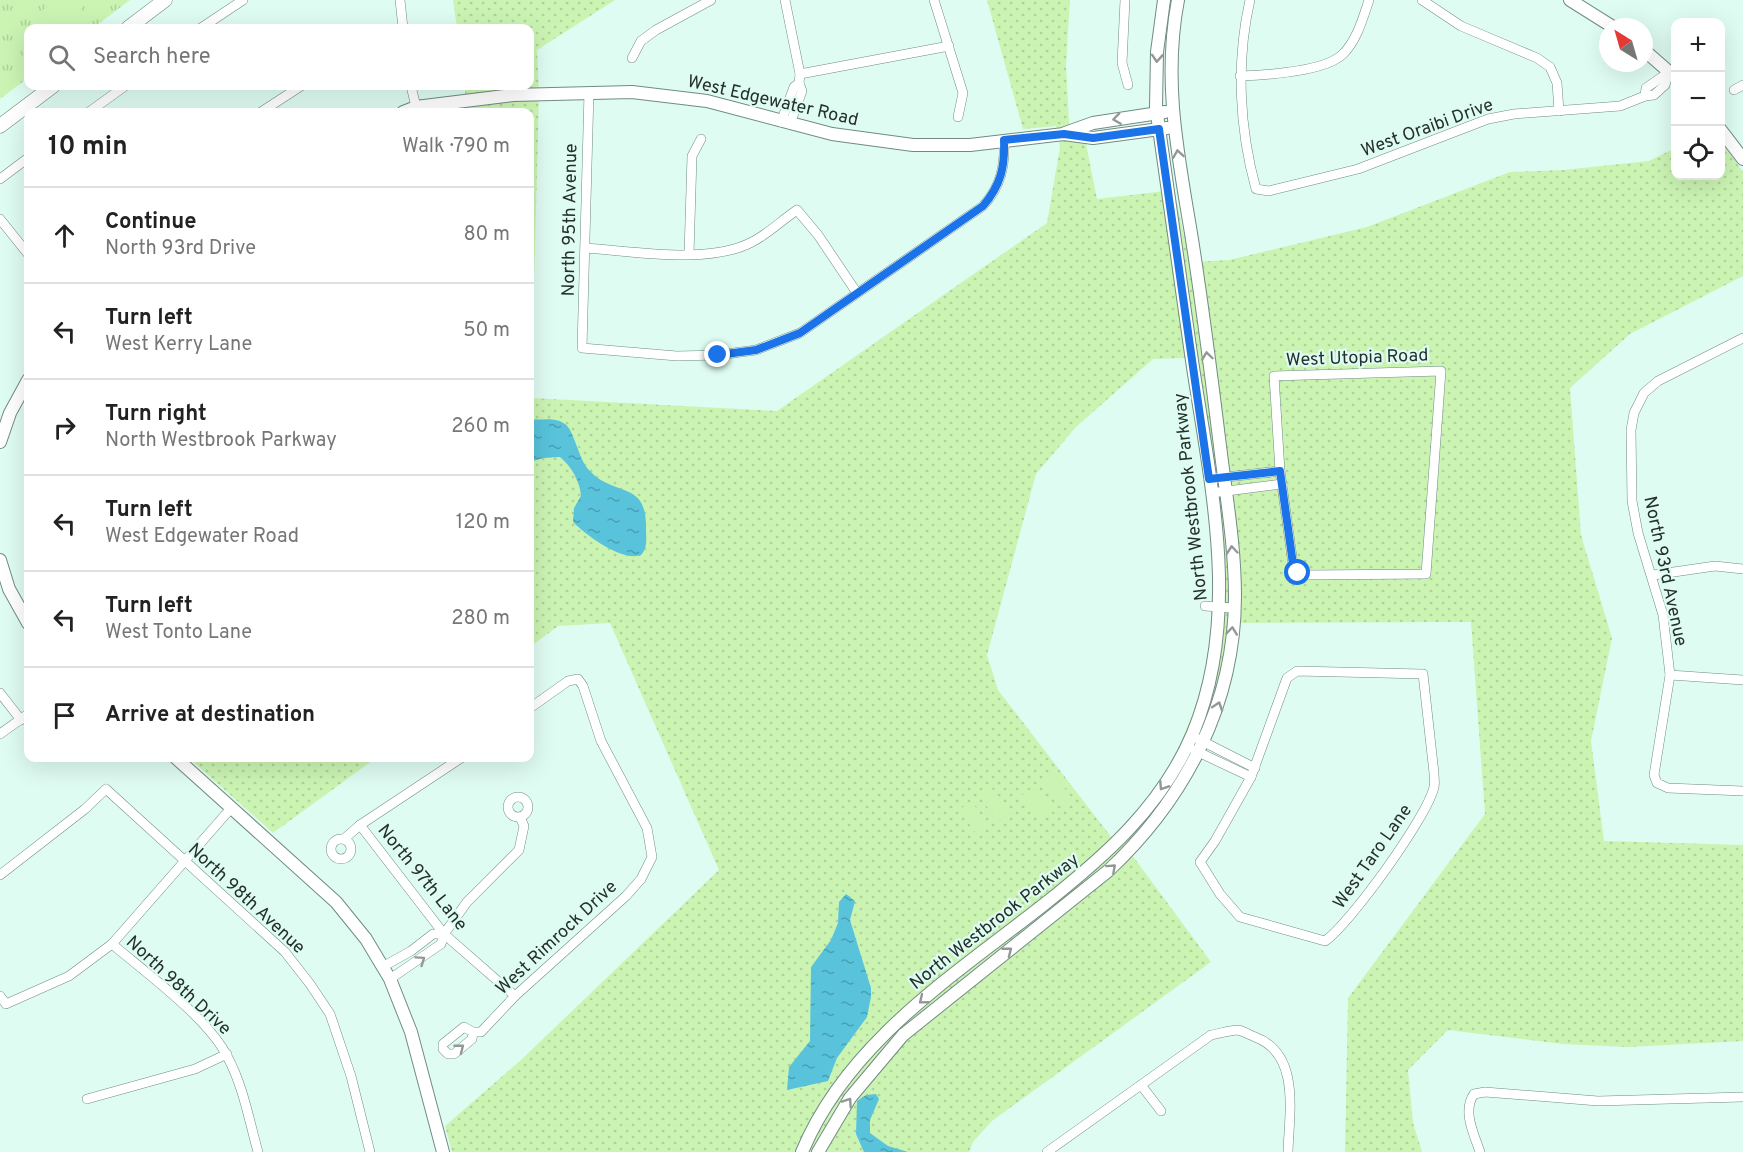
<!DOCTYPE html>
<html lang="en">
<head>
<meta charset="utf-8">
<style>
	body { margin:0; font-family:Overpass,sans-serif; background:#f2f2f2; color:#222 }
	.controls { position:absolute; right:18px; top:18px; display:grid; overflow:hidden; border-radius:12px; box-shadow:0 6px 24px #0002 }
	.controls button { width:54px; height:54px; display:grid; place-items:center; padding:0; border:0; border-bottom:2px solid #e0e0e0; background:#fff; color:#222; font:30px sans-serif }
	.compass { position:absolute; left:1599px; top:18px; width:54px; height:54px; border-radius:50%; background:#fff; box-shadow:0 6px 24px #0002; rotate:323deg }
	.stop { position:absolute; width:18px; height:18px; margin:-14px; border:4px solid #1a73e8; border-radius:50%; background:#fff }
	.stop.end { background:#1a73e8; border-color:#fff; box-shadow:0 2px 6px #0008 }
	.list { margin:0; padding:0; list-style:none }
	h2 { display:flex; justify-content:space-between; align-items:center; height:78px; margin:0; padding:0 24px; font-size:26px }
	h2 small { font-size:20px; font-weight:400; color:#767676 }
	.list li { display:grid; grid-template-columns:39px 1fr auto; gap:18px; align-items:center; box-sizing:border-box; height:96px; padding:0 24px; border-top:2px solid #e0e0e0 }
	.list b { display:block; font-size:22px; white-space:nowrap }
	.list p { margin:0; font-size:20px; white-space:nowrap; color:#767676 }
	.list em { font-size:20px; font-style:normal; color:#767676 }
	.icon { flex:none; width:33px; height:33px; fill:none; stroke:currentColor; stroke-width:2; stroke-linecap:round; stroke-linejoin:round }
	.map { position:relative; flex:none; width:1743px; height:1152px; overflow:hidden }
	.search { position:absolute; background:#fff; box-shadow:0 6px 24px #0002; left:24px; top:24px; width:510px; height:66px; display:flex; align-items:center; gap:15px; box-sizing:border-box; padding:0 21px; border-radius:12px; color:#767676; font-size:22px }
	.panel { position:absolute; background:#fff; box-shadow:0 6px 24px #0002; left:24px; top:108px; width:510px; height:654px; border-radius:12px }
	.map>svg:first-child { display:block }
</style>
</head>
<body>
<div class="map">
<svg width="1743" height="1152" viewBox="0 0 1743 1152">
	<defs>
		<pattern id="grass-dots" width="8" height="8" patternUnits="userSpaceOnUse" patternTransform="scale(1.5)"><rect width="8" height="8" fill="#cbf4b3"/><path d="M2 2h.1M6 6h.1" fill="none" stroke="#aed29a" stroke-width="1.8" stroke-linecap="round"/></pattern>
		<pattern id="park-tufts" width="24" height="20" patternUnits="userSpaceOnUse" patternTransform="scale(1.5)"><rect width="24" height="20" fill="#cbf4b3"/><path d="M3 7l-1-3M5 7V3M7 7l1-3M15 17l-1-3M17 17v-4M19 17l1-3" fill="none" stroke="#aed29a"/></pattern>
		<pattern id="water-ripples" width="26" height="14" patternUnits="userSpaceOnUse" patternTransform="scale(1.5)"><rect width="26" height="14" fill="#58c3db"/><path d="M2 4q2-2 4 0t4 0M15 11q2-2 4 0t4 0" fill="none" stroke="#499fb2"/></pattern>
	</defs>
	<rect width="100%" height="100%" fill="#dffcf2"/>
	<!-- grass -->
	<g fill="url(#grass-dots)" fill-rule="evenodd">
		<path d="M 453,0 L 615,0 L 537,50 L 539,94 L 531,398 L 777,411 L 1047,223 L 1060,147 L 1056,126 L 1023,129 L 987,0 L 1070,0 L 1066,66 L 1070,139 L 1085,139 L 1097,199 L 1174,190 L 1190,262 L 1229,260 L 1367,227 L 1510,172 L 1563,170 L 1649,161 L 1675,148 L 1676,176 L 1720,176 L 1721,141 L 1743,172 L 1743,276 L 1630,334 L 1570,388 L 1581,535 L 1612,638 L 1591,741 L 1604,841 L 1743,845 L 1743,1041 L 1628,1047 L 1562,1044 L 1448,1030 L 1408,1070 L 1413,1123 L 1422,1152 L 1345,1152 L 1348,998 L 1485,814 L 1471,622 L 1241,623 C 1234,653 1232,687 1220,717 C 1201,768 1169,816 1132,855 L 1211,962 L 992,1121 L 973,1142 L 969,1152 L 452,1152 L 445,1126 L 521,1060 L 719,870 L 610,623 L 558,626 L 530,647 L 530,112 L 465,112 L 465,86 L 530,86 L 530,28 L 457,28 ZM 1185,358 C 1197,442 1218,535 1214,620 C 1210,681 1178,766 1138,813 C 1130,822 1121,830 1112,838 L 998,690 L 987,655 L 1036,474 L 1076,427 L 1153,359 Z"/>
		<path d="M 189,758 L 376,758 L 273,833 Z"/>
	</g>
	<!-- park -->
	<path fill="url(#park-tufts)" d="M 0,0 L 130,0 L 93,28 L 28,28 L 28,78 L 0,99 Z"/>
	<!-- pitch -->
	<g fill="#cbf4b3">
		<path d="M 43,0 L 86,0 L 88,3 L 80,9 L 85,16 L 70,28 L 65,28 L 60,23 L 51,28 L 39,13 L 48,6 Z"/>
		<path d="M 1052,772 L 1072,798 L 1060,807 L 1040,782 Z"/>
		<path d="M 990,786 L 1010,811 L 998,821 L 978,795 Z"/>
		<path d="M 1033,787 L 1053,812 L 1041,821 L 1021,796 Z"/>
		<path d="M 971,801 L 990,827 L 978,836 L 959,810 Z"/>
	</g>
	<!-- water -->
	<g fill="url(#water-ripples)">
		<path d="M 530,419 C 542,421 554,416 565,424 C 574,430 578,457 588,469 C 614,499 647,478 646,529 C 646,539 648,547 641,555 C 622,562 586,535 573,522 L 574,508 L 581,496 C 580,481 571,466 560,457 L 543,458 L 530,462 Z"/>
		<path d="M 846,894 L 855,901 L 850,920 L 871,988 L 871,997 L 867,1017 L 837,1058 L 828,1081 L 787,1090 L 789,1067 L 810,1041 L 811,967 L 831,940 L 838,923 L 839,902 Z"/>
		<path d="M 876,1094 L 879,1099 L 870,1120 L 870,1133 L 888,1146 L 908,1152 L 864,1152 L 856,1134 L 857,1101 L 866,1095 Z"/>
	</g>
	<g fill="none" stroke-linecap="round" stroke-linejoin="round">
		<!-- minor casing -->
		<g stroke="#718b83" stroke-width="10">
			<g id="minor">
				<path d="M 400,0 L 403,28"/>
				<path d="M 934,0 L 963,93 L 958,117"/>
				<path d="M 1125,0 L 1122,63 L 1128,85"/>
				<path d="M 1250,0 C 1236,61 1239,128 1256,189 L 1269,191 L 1358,169 L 1488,119 L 1514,114 L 1620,106 L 1645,96 L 1654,95 L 1665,85 L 1669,72"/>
				<path d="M 1422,0 L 1461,26 L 1537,58 L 1550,67 L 1557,83 L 1559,111"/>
				<path d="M 201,28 L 243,0"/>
				<path d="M 632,58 L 641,41 L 656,30 L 711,0"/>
				<path d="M 800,74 L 949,46"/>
				<path d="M 1240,76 C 1265,75 1325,72 1343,54 C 1357,40 1363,18 1369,0"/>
				<path d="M 411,86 L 416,107"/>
				<path d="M 1734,90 L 1743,85"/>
				<path d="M 589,92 L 582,348 L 677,356 L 718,355 L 756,350 L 800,333 L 983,206 C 1001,186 1005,167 1004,140"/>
				<path d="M 1645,96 L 1646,88 L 1669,72"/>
				<path d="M 89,112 L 125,86"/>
				<path d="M 261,112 L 301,86"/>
				<path d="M 781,122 L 794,87 L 799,83 L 800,74 L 785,0"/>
				<path d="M 790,124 L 802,91 L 799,83"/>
				<path d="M 0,179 L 28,158"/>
				<path d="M 0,219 L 28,254"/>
				<path d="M 586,248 C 633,251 709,265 752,242 C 768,234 782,220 797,210 L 818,235 L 857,293"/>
				<path d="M 689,254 L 692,156 L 701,139"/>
				<path d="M 1743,338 L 1658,381 L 1644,393 L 1634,413 L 1631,430 L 1632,501 L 1638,533 L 1663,615 L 1670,675 L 1654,775 L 1657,783 L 1668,788 L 1743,791"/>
				<path d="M 1441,371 L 1426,574 L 1306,575 L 1298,573 L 1293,564 L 1280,471 L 1274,376 Z"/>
				<path d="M 1209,479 L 1280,471"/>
				<path d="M 1211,493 L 1282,484"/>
				<path d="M 1653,575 L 1715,566 L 1743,569"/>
				<path d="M 1205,606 L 1234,608"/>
				<path d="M 1297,671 L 1423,674 L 1434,773 C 1434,778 1435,783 1434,787 C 1428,816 1349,925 1325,941 L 1240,917 L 1220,894 L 1200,862 L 1215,841 L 1251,777 L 1287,678 Z"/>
				<path d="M 1670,675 L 1743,680"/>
				<path d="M 0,693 L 21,720"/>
				<path d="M 0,734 L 28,714"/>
				<path d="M 1198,739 L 1255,768"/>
				<path d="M 1194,750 L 1251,777"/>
				<circle cx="518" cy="807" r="10"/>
				<path d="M 360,825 L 444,934 L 515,996"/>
				<circle cx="341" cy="849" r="10"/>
				<path d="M 344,839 L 360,825 L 461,758"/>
				<path d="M 0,875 L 85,809 L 106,789 L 285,952 L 310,984 L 330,1014 L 351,1076 L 370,1152"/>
				<path d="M 112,944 C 145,972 208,1018 227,1056 C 243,1085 249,1120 258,1152"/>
				<path d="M 384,966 L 411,951 L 433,934 L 444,934"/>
				<path d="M 390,979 L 441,944 L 444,934 L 467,902 L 519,850 L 524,826 L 520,817"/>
				<path d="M 0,996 L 6,1004 L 69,976 L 112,944 L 232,807"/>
				<path d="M 473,1032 L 472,1039 L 454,1054 L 448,1054 L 443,1049 L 443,1044 L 464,1027 L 473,1032 L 481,1032 L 515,996 L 626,896 L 641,879 L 652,857 L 647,828 L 601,741 L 583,686 L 578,679 L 568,681 L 530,708"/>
				<path d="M 1141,1085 L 1161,1111"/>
				<path d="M 87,1099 L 195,1069 L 227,1054"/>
				<path d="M 1047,1152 L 1211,1035 C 1219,1034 1230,1030 1238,1030 C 1243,1031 1250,1035 1255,1037 C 1301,1054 1289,1114 1288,1152"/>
				<path d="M 1480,1152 C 1474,1134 1462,1111 1474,1094 L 1485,1092 L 1598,1101 L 1743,1097"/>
			</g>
		</g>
		<!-- tertiary casing -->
		<g stroke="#718b83" stroke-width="14">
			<g id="tertiary">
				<path d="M 1570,0 L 1613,27"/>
				<path d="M 1644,50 L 1676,78"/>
				<path d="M 403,112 L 416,107 L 513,95 L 632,92 L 707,101 L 832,134 L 913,145 L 970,145 L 1064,134 L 1093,138 L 1167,128"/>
				<path d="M 1720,129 L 1743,159"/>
				<path d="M 1065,133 L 1093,123 L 1165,112"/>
				<path d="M 0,442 L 10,413 L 28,380"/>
				<path d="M 0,560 L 9,589 L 28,623"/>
				<path d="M 176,758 L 336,902 L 366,939 L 390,979 L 411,1032 L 443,1152"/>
				<path d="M 802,1152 C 847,1043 953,976 1042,906 C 1103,858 1162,807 1193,733 C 1243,613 1209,478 1191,354 C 1180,272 1167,189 1156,107 L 1157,52 L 1164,0"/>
				<path d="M 818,1152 L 850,1098 L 903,1035 L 1108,871 C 1185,799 1235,704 1235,596 C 1235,546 1226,495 1220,446 C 1211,373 1202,300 1190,227 C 1177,150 1163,78 1178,0"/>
			</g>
		</g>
		<!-- secondary casing -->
		<g stroke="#718b83" stroke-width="15">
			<g id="secondary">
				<path d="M 128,28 L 165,0"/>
				<path d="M 0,126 L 53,86"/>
			</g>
		</g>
		<!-- minor -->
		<use href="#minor" stroke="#fff" stroke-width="9"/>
		<!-- tertiary -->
		<use href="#tertiary" stroke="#fff" stroke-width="12"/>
		<!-- secondary -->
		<use href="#secondary" stroke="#fff" stroke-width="14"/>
	</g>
	<!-- one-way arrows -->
	<defs><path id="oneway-chevron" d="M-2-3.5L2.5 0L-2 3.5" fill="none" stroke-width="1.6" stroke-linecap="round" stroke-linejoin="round" transform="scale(1.5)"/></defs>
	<g stroke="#929896">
		<use href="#oneway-chevron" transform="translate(1157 58) rotate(94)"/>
		<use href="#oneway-chevron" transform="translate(1117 119) rotate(172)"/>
		<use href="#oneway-chevron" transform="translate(1178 154) rotate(-99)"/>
		<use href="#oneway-chevron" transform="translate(1207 356) rotate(-98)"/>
		<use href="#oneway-chevron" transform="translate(1232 550) rotate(-95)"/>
		<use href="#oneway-chevron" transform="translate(1232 631) rotate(-84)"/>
		<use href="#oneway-chevron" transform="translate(1218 706) rotate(-72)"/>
		<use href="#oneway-chevron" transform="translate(1163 786) rotate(123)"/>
		<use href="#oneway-chevron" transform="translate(1112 868) rotate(-42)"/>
		<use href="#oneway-chevron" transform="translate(1008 951) rotate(-38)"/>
		<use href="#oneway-chevron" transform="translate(421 960) rotate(-35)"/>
		<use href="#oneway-chevron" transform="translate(923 1000) rotate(141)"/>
		<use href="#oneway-chevron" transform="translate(460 1048) rotate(-38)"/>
		<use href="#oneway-chevron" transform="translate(848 1102) rotate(-56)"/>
	</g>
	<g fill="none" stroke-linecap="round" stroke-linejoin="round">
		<!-- route -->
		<path stroke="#1a73e8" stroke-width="8" d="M 718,355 L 756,350 L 800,333 L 983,206 C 1001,185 1005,167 1004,140 L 1064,134 L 1093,138 L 1159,129 L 1209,479 L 1280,471 L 1293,564 L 1298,573"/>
	</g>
	<g text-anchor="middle" stroke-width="4.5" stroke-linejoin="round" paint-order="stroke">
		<!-- street labels -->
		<g font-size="18" fill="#25302d" stroke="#dffcf2">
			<text transform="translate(773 100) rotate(13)" y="6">West Edgewater Road</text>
			<text transform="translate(1427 127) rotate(-20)" y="6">West Oraibi Drive</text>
			<text transform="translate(569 220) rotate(-89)" y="6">North 95th Avenue</text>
			<text transform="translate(1357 357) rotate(-2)" y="6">West Utopia Road</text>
			<text transform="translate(1190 497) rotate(-96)" y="6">North Westbrook Parkway</text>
			<text transform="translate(1666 571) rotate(78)" y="6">North 93rd Avenue</text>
			<text transform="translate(1372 856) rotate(-55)" y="6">West Taro Lane</text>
			<text transform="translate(423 877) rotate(51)" y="6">North 97th Lane</text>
			<text transform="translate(247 898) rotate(43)" y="6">North 98th Avenue</text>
			<text transform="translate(994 921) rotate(-38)" y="6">North Westbrook Parkway</text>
			<text transform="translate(556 937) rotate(-43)" y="6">West Rimrock Drive</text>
			<text transform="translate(179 985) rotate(43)" y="6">North 98th Drive</text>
		</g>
	</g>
</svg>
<div class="controls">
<button>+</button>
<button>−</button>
<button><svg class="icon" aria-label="locate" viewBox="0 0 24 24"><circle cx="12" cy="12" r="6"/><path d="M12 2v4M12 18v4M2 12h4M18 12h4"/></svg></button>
</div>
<svg class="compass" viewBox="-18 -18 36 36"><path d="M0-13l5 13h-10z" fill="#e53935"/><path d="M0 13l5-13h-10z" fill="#767676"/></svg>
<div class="stop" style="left:1298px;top:573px"></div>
<div class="stop end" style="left:718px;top:355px"></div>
<div class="search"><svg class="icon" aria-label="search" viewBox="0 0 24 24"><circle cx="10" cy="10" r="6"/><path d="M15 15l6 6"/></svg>Search here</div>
<section class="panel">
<h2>10 min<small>Walk · 790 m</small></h2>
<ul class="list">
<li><svg class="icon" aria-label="ahead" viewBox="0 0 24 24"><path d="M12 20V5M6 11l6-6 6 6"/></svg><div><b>Continue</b><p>North 93rd Drive</p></div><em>80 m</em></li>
<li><svg class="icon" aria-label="left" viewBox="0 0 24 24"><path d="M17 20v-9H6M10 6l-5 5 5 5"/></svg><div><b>Turn left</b><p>West Kerry Lane</p></div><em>50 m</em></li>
<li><svg class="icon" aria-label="right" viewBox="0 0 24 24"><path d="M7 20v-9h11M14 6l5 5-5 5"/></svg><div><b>Turn right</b><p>North Westbrook Parkway</p></div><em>260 m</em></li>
<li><svg class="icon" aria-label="left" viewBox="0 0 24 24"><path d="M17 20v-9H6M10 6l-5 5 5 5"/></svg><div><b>Turn left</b><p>West Edgewater Road</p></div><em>120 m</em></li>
<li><svg class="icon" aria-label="left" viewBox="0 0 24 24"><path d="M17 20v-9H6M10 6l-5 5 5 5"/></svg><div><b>Turn left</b><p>West Tonto Lane</p></div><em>280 m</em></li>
<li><svg class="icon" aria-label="arrive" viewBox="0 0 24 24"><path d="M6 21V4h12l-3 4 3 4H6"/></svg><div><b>Arrive at destination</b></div></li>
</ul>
</section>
</div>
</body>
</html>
